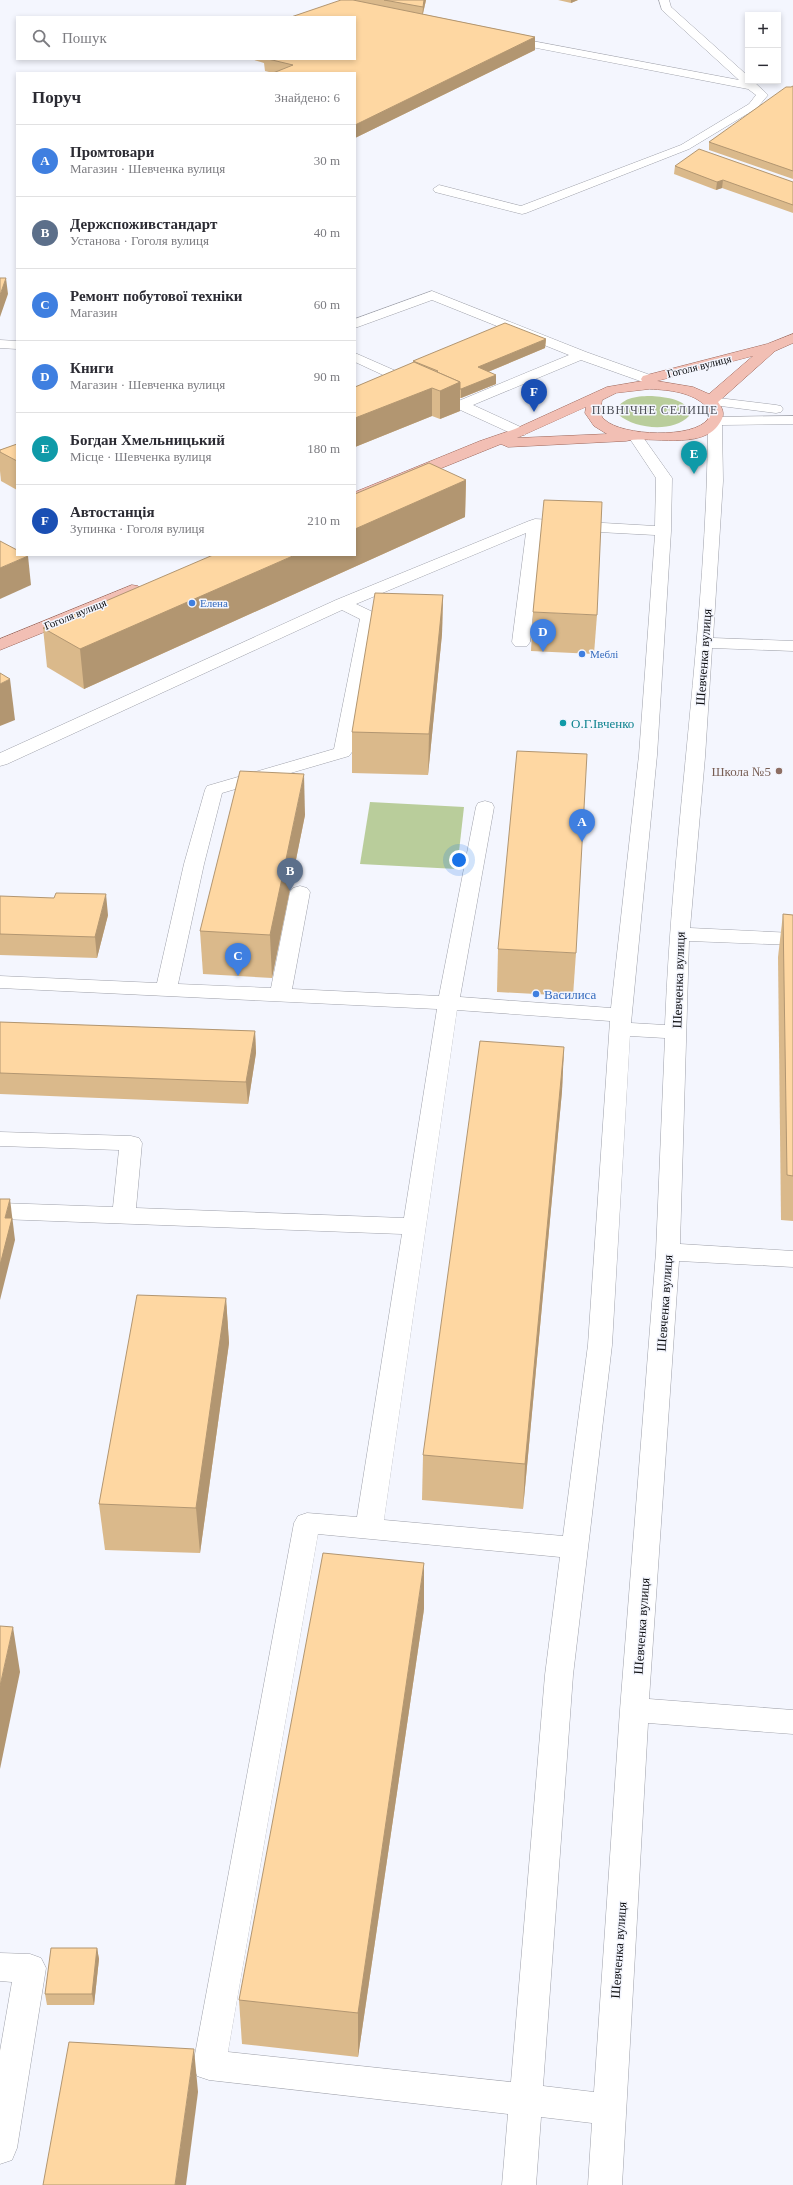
<!DOCTYPE html>
<html lang="uk">
<head>
<meta charset="utf-8">
<style>
	body { margin:0; font-family:"Times New Roman",serif; background:#f2f2f3; color:#2b2b33 }
	.controls { position:absolute; right:12px; top:12px; display:grid; overflow:hidden; border-radius:0px; box-shadow:0 2px 6px #0003 }
	.controls button { width:36px; height:36px; display:grid; place-items:center; padding:0; border:0; border-bottom:1px solid #e1e1e2; background:#fff; color:#2b2b33; font:20px sans-serif }
	.you { position:absolute; left:459px; top:860px; width:14px; height:14px; margin:-10px; border:3px solid #fff; border-radius:50%; background:#1a73e8; box-shadow:0 0 0 6px #1a73e833 }
	.badge { display:grid; place-items:center; width:26px; height:26px; border-radius:50%; background:#5e5d2a; color:#fff; font-size:13px; font-weight:700 }
	.pin { position:absolute; translate:-50% -33px; filter:drop-shadow(0 1px 2px #0008) }
	.pin::after { content:''; position:absolute; top:21px; width:14px; height:12px; background:inherit; clip-path:polygon(0 0,100% 0,50% 100%) }
	.list { margin:0; padding:0; list-style:none }
	h2 { display:flex; justify-content:space-between; align-items:center; height:52px; margin:0; padding:0 16px; font-size:17px }
	h2 small { font-size:13px; font-weight:400; color:#7c7c81 }
	.list li { display:grid; grid-template-columns:26px 1fr auto; gap:12px; align-items:center; box-sizing:border-box; height:72px; padding:0 16px; border-top:1px solid #e1e1e2 }
	.list b { display:block; font-size:15px; white-space:nowrap }
	.list p { margin:0; font-size:13px; white-space:nowrap; color:#7c7c81 }
	.list em { font-size:13px; font-style:normal; color:#7c7c81 }
	.icon { flex:none; width:22px; height:22px; fill:none; stroke:currentColor; stroke-width:2; stroke-linecap:round; stroke-linejoin:round }
	.map { position:relative; flex:none; width:793px; height:2185px; overflow:hidden }
	.search { position:absolute; background:#fff; box-shadow:0 2px 6px #0003; left:16px; top:16px; width:340px; height:44px; display:flex; align-items:center; gap:10px; box-sizing:border-box; padding:0 14px; border-radius:0px; color:#7c7c81; font-size:15px }
	.panel { position:absolute; background:#fff; box-shadow:0 2px 6px #0003; left:16px; top:72px; width:340px; height:484px; border-radius:0px }
	.map>svg:first-child { display:block }
</style>
</head>
<body>
<div class="map">
<svg width="793" height="2185" viewBox="0 0 793 2185">
	<rect width="100%" height="100%" fill="#f4f6fe"/>
	<!-- green -->
	<g fill="#b9cd9b">
		<path d="M 652,396 C 664,397 691,399 689,416 C 673,433 635,429 619,415 L 617,409 C 623,397 639,396 652,396 Z"/>
		<path d="M 370,802 L 464,807 L 457,869 L 360,864 Z"/>
	</g>
	<g fill="none" stroke-linecap="round" stroke-linejoin="round">
		<!-- minor casing -->
		<g stroke="#9fa1aa" stroke-width="1">
			<g id="minor">
				<path d="M 659,0 L 669,0 L 671,7 L 748,76 L 748,81 L 753,81 L 766,93 L 768,95 L 757,108 L 689,149 L 526,213 L 522,214 L 435,192 L 433,189 L 439,185 L 521,206 L 681,145 L 749,104 L 756,95 L 748,89 L 506,42 L 501,39 L 506,36 L 739,80 L 662,10 Z"/>
				<path d="M 432,291 L 586,352 L 653,376 L 655,379 L 648,383 L 643,382 L 581,360 L 473,405 L 525,429 L 527,432 L 525,435 L 515,435 L 456,408 L 454,405 L 456,402 L 569,355 L 432,300 L 355,328 L 355,319 Z"/>
				<path d="M 0,340 L 17,341 L 17,349 L 0,348 Z"/>
				<path d="M 355,353 L 421,382 L 423,385 L 421,388 L 411,388 L 355,362 Z"/>
				<path d="M 710,397 L 776,405 L 781,406 L 783,409 L 781,412 L 776,413 L 705,404 L 703,401 L 705,398 Z"/>
				<path d="M 793,416 L 793,424 L 722,425 L 723,481 L 713,638 L 793,641 L 793,651 L 712,648 L 705,757 L 690,928 L 793,933 L 793,945 L 689,941 L 680,1244 L 793,1251 L 793,1267 L 679,1261 L 649,1699 L 793,1710 L 793,1734 L 648,1723 L 622,2185 L 588,2185 L 592,2123 L 541,2117 L 536,2185 L 502,2185 L 508,2114 L 209,2080 L 197,2076 L 193,2065 L 294,1523 L 298,1516 L 307,1513 L 357,1517 L 402,1234 L 0,1219 L 0,1203 L 113,1207 L 119,1150 L 0,1146 L 0,1132 L 131,1136 L 139,1138 L 142,1143 L 136,1208 L 404,1218 L 437,1009 L 0,988 L 0,976 L 157,983 L 184,864 L 205,790 L 207,786 L 334,749 L 360,619 L 342,610 L 7,764 L 0,766 L 0,753 L 336,600 L 529,521 L 535,519 L 655,526 L 656,478 L 628,436 L 630,433 L 640,433 L 672,478 L 671,531 L 657,755 L 631,1023 L 665,1025 C 673,823 707,623 708,421 L 710,418 L 715,417 ZM 542,529 L 655,535 L 639,755 L 611,1008 L 460,997 L 494,807 L 492,803 L 485,801 L 478,803 L 476,807 L 439,996 L 292,989 L 310,892 L 307,888 L 300,886 L 293,888 L 290,892 L 271,988 L 178,984 L 204,864 L 222,793 L 349,756 L 352,752 L 377,617 L 375,613 L 356,604 L 526,533 L 512,642 L 515,646 L 527,646 L 530,642 ZM 457,1010 L 610,1021 L 588,1345 L 563,1536 L 384,1520 ZM 630,1036 L 665,1038 L 656,1252 L 620,1710 L 594,2092 L 543,2086 L 573,1675 L 612,1345 ZM 318,1534 L 560,1557 L 545,1675 L 511,2082 L 228,2052 Z"/>
				<path d="M 0,1953 L 30,1954 L 41,1958 L 46,1968 L 17,2148 L 12,2160 L 0,2164 L 0,2051 L 12,1982 L 0,1981 Z"/>
			</g>
		</g>
		<!-- major casing -->
		<g stroke="#9c665a" stroke-width="1">
			<g id="major">
				<path d="M 793,334 L 793,343 L 775,351 L 718,402 C 724,410 725,416 719,424 C 701,451 651,435 626,441 L 508,447 L 501,444 L 355,503 L 355,492 L 480,441 L 515,429 L 607,387 L 642,381 L 641,379 L 643,376 L 767,344 ZM 753,356 L 709,394 L 693,387 L 657,381 ZM 650,389 C 670,390 692,392 707,407 L 708,419 C 694,439 622,436 605,420 C 598,415 601,407 602,400 L 616,393 ZM 586,407 L 585,413 L 594,426 L 607,434 L 517,438 Z"/>
				<path d="M 132,585 L 138,586 L 140,590 L 138,594 L 0,650 L 0,639 Z"/>
			</g>
		</g>
		<!-- minor -->
		<use href="#minor" fill="#fff" fill-rule="evenodd"/>
		<!-- major -->
		<use href="#major" fill="#f2bfb4" fill-rule="evenodd"/>
	</g>
	<!-- wall -->
	<g fill="#dab98b">
		<path d="M 341,0 L 426,0 L 423,14 L 535,37 L 535,50 L 355,138 L 355,73 L 273,73 L 265,71 L 264,63 L 251,59 L 355,59 Z"/>
		<path d="M 558,0 L 578,0 L 571,3 Z"/>
		<path d="M 793,86 L 793,179 L 709,150 L 709,142 Z"/>
		<path d="M 675,166 L 793,182 L 793,213 L 722,188 L 716,190 L 674,174 Z"/>
		<path d="M 546,339 L 545,348 L 488,372 L 496,384 L 461,398 L 460,398 L 460,411 L 440,419 L 432,416 L 355,447 L 355,387 L 413,363 L 413,361 Z"/>
		<path d="M 17,444 L 17,490 L 1,481 L 0,471 L 0,450 Z"/>
		<path d="M 466,480 L 465,517 L 84,689 L 47,667 L 43,628 Z"/>
		<path d="M 443,595 L 442,634 L 428,775 L 352,773 L 352,732 Z"/>
		<path d="M 533,612 L 597,615 L 594,654 L 531,651 Z"/>
		<path d="M 305,815 L 272,978 L 203,974 L 200,931 Z"/>
		<path d="M 0,896 L 108,915 L 97,958 L 0,955 Z"/>
		<path d="M 783,914 L 793,915 L 793,1221 L 781,1220 L 778,957 Z"/>
		<path d="M 498,949 L 576,953 L 573,996 L 497,992 Z"/>
		<path d="M 0,1022 L 255,1031 L 256,1053 L 248,1104 L 0,1094 Z"/>
		<path d="M 564,1047 L 562,1091 L 523,1509 L 422,1500 L 423,1455 Z"/>
		<path d="M 226,1298 L 229,1343 L 200,1553 L 105,1550 L 99,1504 Z"/>
		<path d="M 424,1609 L 358,2057 L 242,2044 L 239,2000 Z"/>
		<path d="M 97,1948 L 99,1959 L 94,2005 L 47,2005 L 45,1994 Z"/>
	</g>
	<!-- shaded-wall -->
	<g fill="#b29671">
		<path d="M 424,0 L 426,0 L 422,17 L 423,7 Z"/>
		<path d="M 571,0 L 578,0 L 571,3 Z"/>
		<path d="M 535,37 L 535,50 L 355,138 L 355,125 Z"/>
		<path d="M 723,180 L 722,188 L 716,190 L 717,182 Z"/>
		<path d="M 6,278 L 8,294 L 0,317 L 0,295 Z"/>
		<path d="M 546,339 L 545,348 L 478,376 L 478,367 Z"/>
		<path d="M 496,375 L 496,384 L 461,398 L 461,389 Z"/>
		<path d="M 460,382 L 460,411 L 440,419 L 440,391 Z"/>
		<path d="M 432,388 L 432,416 L 355,447 L 355,418 Z"/>
		<path d="M 466,480 L 465,517 L 84,689 L 80,649 L 295,555 L 355,555 L 355,529 Z"/>
		<path d="M 28,556 L 31,585 L 0,599 L 0,568 Z"/>
		<path d="M 443,595 L 442,634 L 428,775 L 429,734 Z"/>
		<path d="M 10,679 L 15,720 L 0,726 L 0,684 Z"/>
		<path d="M 304,774 L 305,815 L 272,978 L 270,935 Z"/>
		<path d="M 106,894 L 108,915 L 97,958 L 95,937 Z"/>
		<path d="M 255,1031 L 256,1053 L 248,1104 L 246,1082 Z"/>
		<path d="M 564,1047 L 562,1091 L 523,1509 L 525,1464 Z"/>
		<path d="M 10,1199 L 15,1240 L 0,1300 L 0,1265 L 5,1218 Z"/>
		<path d="M 226,1298 L 229,1343 L 200,1553 L 196,1508 Z"/>
		<path d="M 424,1563 L 424,1609 L 358,2057 L 358,2013 Z"/>
		<path d="M 13,1627 L 20,1672 L 0,1769 L 0,1686 Z"/>
		<path d="M 97,1948 L 99,1959 L 94,2005 L 92,1994 Z"/>
		<path d="M 194,2049 L 198,2092 L 186,2185 L 175,2185 Z"/>
	</g>
	<!-- building -->
	<g fill="#fed7a2" stroke="#b29671">
		<path d="M 341,0 L 353,0 L 535,37 L 355,125 L 355,73 L 273,73 L 293,65 L 268,59 L 355,59 L 355,17 L 291,17 Z"/>
		<path d="M 384,0 L 424,0 L 423,7 Z"/>
		<path d="M 793,86 L 793,171 L 709,142 L 786,87 L 791,87 Z"/>
		<path d="M 699,149 L 793,182 L 793,205 L 723,180 L 717,182 L 675,166 Z"/>
		<path d="M 0,278 L 6,278 L 0,295 Z"/>
		<path d="M 505,323 L 546,339 L 478,367 L 496,375 L 461,389 L 460,389 L 460,382 L 437,372 L 438,371 L 413,361 Z"/>
		<path d="M 414,362 L 460,382 L 440,391 L 432,388 L 355,418 L 355,387 Z"/>
		<path d="M 17,444 L 17,461 L 0,452 L 0,450 Z"/>
		<path d="M 429,463 L 466,480 L 355,529 L 355,494 Z"/>
		<path d="M 544,500 L 602,502 L 597,615 L 533,612 Z"/>
		<path d="M 0,541 L 17,550 L 17,555 L 26,555 L 28,556 L 0,568 Z"/>
		<path d="M 213,555 L 295,555 L 80,649 L 43,628 Z"/>
		<path d="M 375,593 L 443,595 L 429,734 L 352,732 Z"/>
		<path d="M 0,673 L 10,679 L 0,684 Z"/>
		<path d="M 517,751 L 587,754 L 576,953 L 498,949 Z"/>
		<path d="M 240,771 L 304,774 L 270,935 L 200,931 Z"/>
		<path d="M 56,893 L 106,894 L 95,937 L 0,934 L 0,896 L 54,898 Z"/>
		<path d="M 783,914 L 793,915 L 793,1176 L 787,1175 Z"/>
		<path d="M 0,1022 L 255,1031 L 246,1082 L 0,1073 Z"/>
		<path d="M 480,1041 L 564,1047 L 525,1464 L 423,1455 Z"/>
		<path d="M 0,1199 L 10,1199 L 5,1218 L 12,1218 L 0,1265 Z"/>
		<path d="M 137,1295 L 226,1298 L 196,1508 L 99,1504 Z"/>
		<path d="M 323,1553 L 424,1563 L 358,2013 L 239,2000 Z"/>
		<path d="M 0,1626 L 13,1627 L 0,1686 Z"/>
		<path d="M 51,1948 L 97,1948 L 92,1994 L 45,1994 Z"/>
		<path d="M 69,2042 L 194,2049 L 175,2185 L 43,2185 Z"/>
	</g>
	<!-- markers -->
	<g fill="#3f7fe0" stroke="#f4f6fe" stroke-width="1.5">
		<circle cx="192" cy="603" r="4"/>
		<circle cx="582" cy="654" r="4"/>
		<circle cx="536" cy="994" r="4"/>
	</g>
	<circle fill="#0f9aa8" stroke="#f4f6fe" stroke-width="1.5" cx="563" cy="723" r="4"/>
	<circle fill="#8d6e63" stroke="#f4f6fe" stroke-width="1.5" cx="779" cy="771" r="4"/>
	<g text-anchor="middle" stroke-width="3" stroke-linejoin="round" paint-order="stroke">
		<!-- far-street labels -->
		<g font-size="11" fill="#0d0e11" stroke="#f4f6fe">
			<text transform="translate(699 366) rotate(-14)" y="4">Гоголя вулиця</text>
			<text transform="translate(75 614) rotate(-22)" y="4">Гоголя вулиця</text>
		</g>
		<!-- far-shop labels -->
		<g font-size="11" fill="#366cbe" stroke="#f4f6fe" text-anchor="start">
			<text x="200" y="607">Елена</text>
			<text x="590" y="658">Меблі</text>
		</g>
		<!-- far-neighbourhood labels -->
		<g font-size="12" letter-spacing="1" fill="#4c4e56" stroke="#f4f6fe">
			<text x="655" y="414">ПІВНІЧНЕ СЕЛИЩЕ</text>
		</g>
		<!-- street labels -->
		<g font-size="13" fill="#0d0e11" stroke="#f4f6fe">
			<text transform="translate(703 657) rotate(-86)" y="5">Шевченка вулиця</text>
			<text transform="translate(678 980) rotate(-88)" y="5">Шевченка вулиця</text>
			<text transform="translate(664 1303) rotate(-86)" y="5">Шевченка вулиця</text>
			<text transform="translate(641 1626) rotate(-86)" y="5">Шевченка вулиця</text>
			<text transform="translate(618 1950) rotate(-86)" y="5">Шевченка вулиця</text>
		</g>
		<!-- culture labels -->
		<g font-size="13" fill="#0d838f" stroke="#f4f6fe" text-anchor="start">
			<text x="571" y="728">О.Г.Івченко</text>
		</g>
		<!-- education labels -->
		<g font-size="13" fill="#785e54" stroke="#f4f6fe" text-anchor="end">
			<text x="771" y="776">Школа №5</text>
		</g>
		<!-- shop labels -->
		<g font-size="13" fill="#366cbe" stroke="#f4f6fe" text-anchor="start">
			<text x="544" y="999">Василиса</text>
		</g>
	</g>
</svg>
<div class="controls">
<button>+</button>
<button>−</button>
</div>
<div class="you"></div>
<div class="pin badge" style="left:582px;top:842px;background:#3f7fe0">A</div>
<div class="pin badge" style="left:290px;top:891px;background:#5c6f8a">B</div>
<div class="pin badge" style="left:238px;top:976px;background:#3f7fe0">C</div>
<div class="pin badge" style="left:543px;top:652px;background:#3f7fe0">D</div>
<div class="pin badge" style="left:694px;top:474px;background:#0f9aa8">E</div>
<div class="pin badge" style="left:534px;top:412px;background:#1a4fb4">F</div>
<div class="search"><svg class="icon" aria-label="search" viewBox="0 0 24 24"><circle cx="10" cy="10" r="6"/><path d="M15 15l6 6"/></svg>Пошук</div>
<section class="panel">
<h2>Поруч<small>Знайдено: 6</small></h2>
<ul class="list">
<li><span class="badge" style="background:#3f7fe0">A</span><div><b>Промтовари</b><p>Магазин · Шевченка вулиця</p></div><em>30 m</em></li>
<li><span class="badge" style="background:#5c6f8a">B</span><div><b>Держспоживстандарт</b><p>Установа · Гоголя вулиця</p></div><em>40 m</em></li>
<li><span class="badge" style="background:#3f7fe0">C</span><div><b>Ремонт побутової техніки</b><p>Магазин</p></div><em>60 m</em></li>
<li><span class="badge" style="background:#3f7fe0">D</span><div><b>Книги</b><p>Магазин · Шевченка вулиця</p></div><em>90 m</em></li>
<li><span class="badge" style="background:#0f9aa8">E</span><div><b>Богдан Хмельницький</b><p>Місце · Шевченка вулиця</p></div><em>180 m</em></li>
<li><span class="badge" style="background:#1a4fb4">F</span><div><b>Автостанція</b><p>Зупинка · Гоголя вулиця</p></div><em>210 m</em></li>
</ul>
</section>
</div>
</body>
</html>
